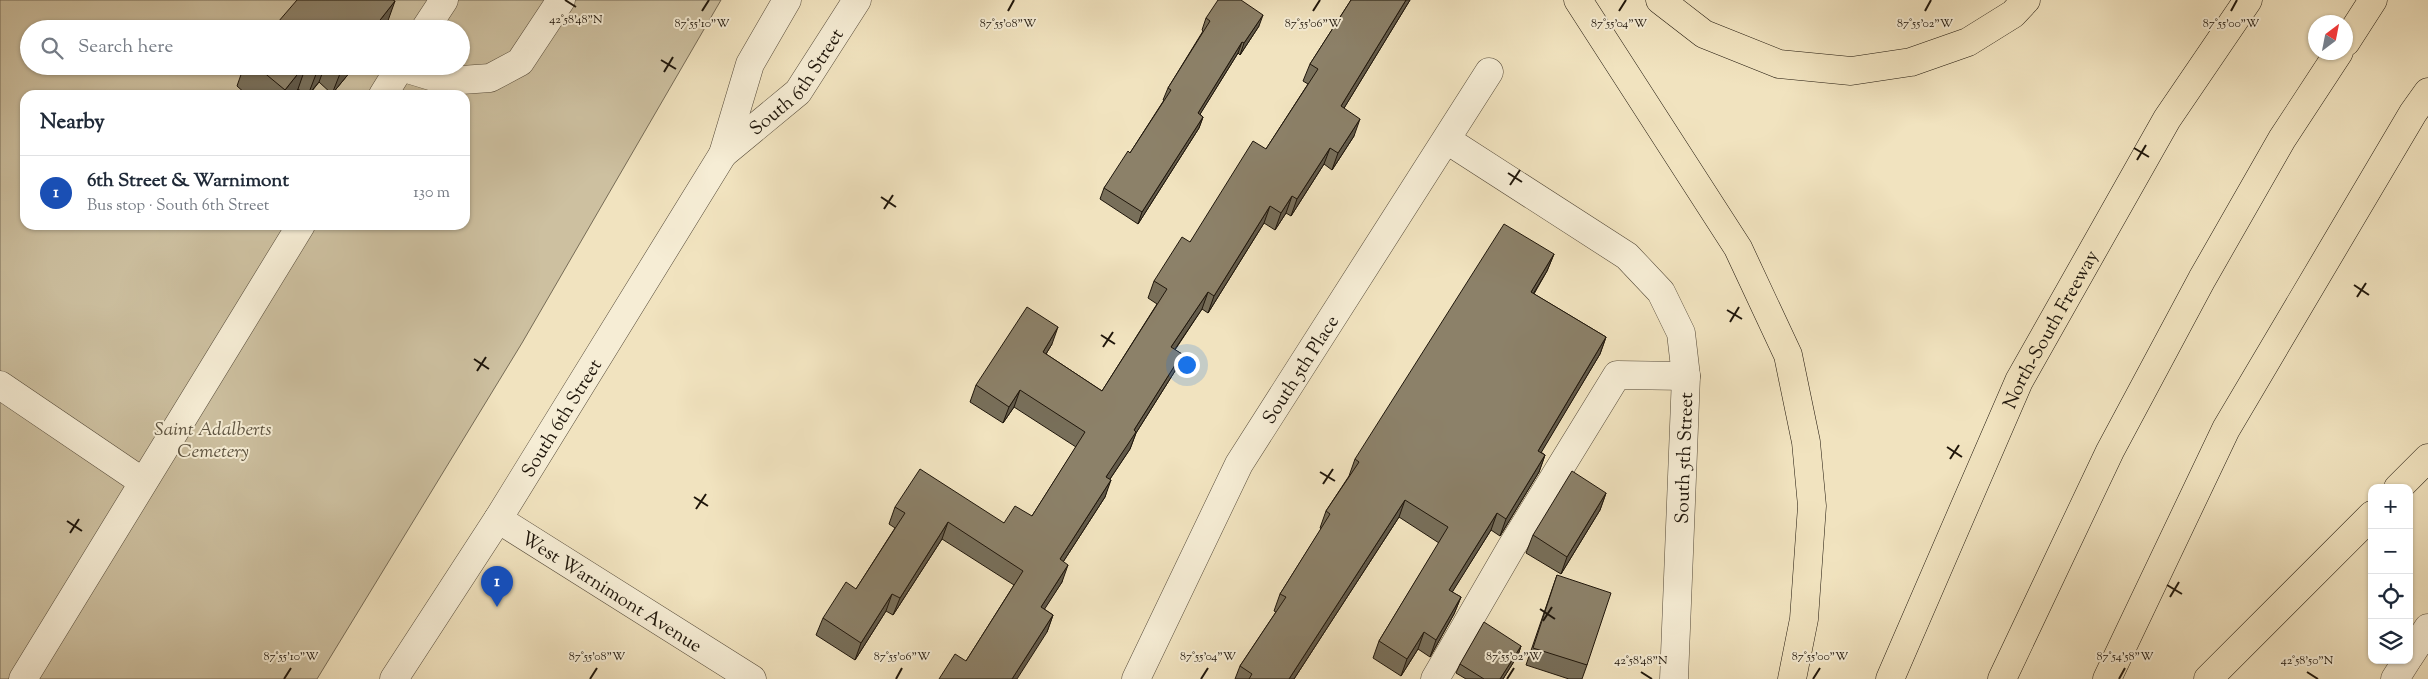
<!DOCTYPE html>
<html lang="en">
<head>
<meta charset="utf-8">
<style>
	body { margin:0; font-family:"Sorts Mill Goudy",serif; background:#f2f2f3; color:#1f2937 }
	.controls { position:absolute; right:15px; bottom:15px; display:grid; overflow:hidden; border-radius:10px; box-shadow:0 1px 4px #0004 }
	.controls button { width:45px; height:45px; display:grid; place-items:center; padding:0; border:0; border-bottom:1px solid #e0e1e3; background:#fff; color:#1f2937; font:25px sans-serif }
	.compass { position:absolute; left:2308px; top:15px; width:45px; height:45px; border-radius:50%; background:#fff; box-shadow:0 1px 4px #0004; rotate:32deg }
	.you { position:absolute; left:1186px; top:364px; width:18px; height:18px; margin:-12px; border:4px solid #fff; border-radius:50%; background:#1a73e8; box-shadow:0 0 0 8px #1a73e833 }
	.badge { display:grid; place-items:center; width:32px; height:32px; border-radius:50%; background:#b45309; color:#fff; font-size:16px; font-weight:700 }
	.pin { position:absolute; translate:-50% -41px; filter:drop-shadow(0 1px 2px #0008) }
	.pin::after { content:''; position:absolute; top:26px; width:18px; height:15px; background:inherit; clip-path:polygon(0 0,100% 0,50% 100%) }
	.list { margin:0; padding:0; list-style:none }
	h2 { display:flex; justify-content:space-between; align-items:center; height:65px; margin:0; padding:0 20px; font-size:21px }
	h2 small { font-size:16px; font-weight:400; color:#747a83 }
	.list li { display:grid; grid-template-columns:32px 1fr auto; gap:15px; align-items:center; box-sizing:border-box; height:75px; padding:0 20px; border-top:1px solid #e0e1e3 }
	.list b { display:block; font-size:19px; white-space:nowrap }
	.list p { margin:0; font-size:16px; white-space:nowrap; color:#747a83 }
	.list em { font-size:16px; font-style:normal; color:#747a83 }
	.icon { flex:none; width:28px; height:28px; fill:none; stroke:currentColor; stroke-width:2; stroke-linecap:round; stroke-linejoin:round }
	.map { position:relative; flex:none; width:2428px; height:679px; overflow:hidden }
	.search { position:absolute; background:#fff; box-shadow:0 1px 4px #0004; left:20px; top:20px; width:450px; height:55px; display:flex; align-items:center; gap:12px; box-sizing:border-box; padding:0 18px; border-radius:28px; color:#747a83; font-size:19px }
	.panel { position:absolute; background:#fff; box-shadow:0 1px 4px #0004; left:20px; top:90px; width:450px; height:140px; border-radius:15px }
	.map>svg:first-child { display:block }
</style>
</head>
<body>
<div class="map">
<svg width="2428" height="679" viewBox="0 0 2428 679">
	<rect width="100%" height="100%" fill="#f1e3bf"/>
	<filter id="stains"><feTurbulence type="fractalNoise" baseFrequency=".004" numOctaves="4"/><feColorMatrix values="0 0 0 0 .2 0 0 0 0 .09 0 0 0 0 .02 0 0 0 .5 -.17"/></filter>
	<radialGradient id="worn" r=".72"><stop offset=".6" stop-color="#630" stop-opacity="0"/><stop offset="1" stop-color="#630" stop-opacity=".3"/></radialGradient>
	<!-- green -->
	<path fill="#cdc0a0" stroke="#766b56" fill-rule="evenodd" d="M 0,0 L 721,0 L 522,343 L 317,679 L 0,679 ZM 29,29 L 461,29 L 461,66 L 29,66 ZM 25,95 L 465,95 L 465,225 L 25,225 Z"/>
	<g fill="none" stroke-linecap="round" stroke-linejoin="round">
		<!-- minor casing -->
		<g stroke="#544938" stroke-width="29">
			<g id="minor">
				<path d="M 425,29 L 444,0"/>
				<path d="M 401,67 L 447,81 L 490,78 L 520,62 L 561,0"/>
				<path d="M 383,95 L 401,66"/>
				<path d="M 1447,140 L 1627,256 L 1661,292 L 1681,333 L 1686,376 L 1674,679"/>
				<path id="s1" d="M 723,154 L 798,92 L 857,0"/>
				<path d="M 0,385 L 143,482"/>
				<path id="s2" d="M 498,519 L 752,679"/>
				<path d="M 2409,657 L 2428,628"/>
				<path d="M 23,679 L 301,225"/>
				<path id="s3" d="M 394,679 L 498,519 L 723,154 L 750,64 L 787,0"/>
				<path id="s4" d="M 1136,679 L 1239,464 L 1489,72"/>
				<path d="M 1435,679 L 1512,546 L 1617,375 L 1686,376"/>
				<path d="M 2395,679 L 2407,660"/>
			</g>
		</g>
		<!-- highway casing -->
		<g stroke="#1f160b" stroke-width="29">
			<g id="highway">
				<path d="M 1578,0 L 1738,248 L 1788,355 L 1806,442 L 1812,506 L 1804,619 L 1792,679"/>
				<path d="M 1660,0 L 1704,34 L 1779,64 L 1851,71 L 1911,62 L 1968,42 L 2013,14 L 2026,0"/>
				<path d="M 2346,42 L 2373,0"/>
				<path d="M 2398,488 L 2428,458"/>
				<path id="s5" d="M 1890,679 L 2019,381 L 2167,119 L 2248,0"/>
				<path d="M 2002,679 L 2110,451 L 2202,279 L 2282,139 L 2339,52"/>
				<path d="M 2107,679 L 2226,429 L 2413,113 L 2428,92"/>
				<path d="M 2208,679 L 2372,515"/>
			</g>
		</g>
		<!-- minor -->
		<use href="#minor" stroke="#f6edd5" stroke-width="28"/>
		<!-- highway -->
		<use href="#highway" stroke="#f1e3bf" stroke-width="28"/>
	</g>
	<!-- wall -->
	<g fill="#786f5a" stroke="#1f160b">
		<path d="M 1351,0 L 1410,0 L 1344,108 L 1354,136 L 1332,170 L 1324,164 L 1291,216 L 1286,213 L 1275,230 L 1264,223 L 1208,313 L 1202,309 L 1175,350 L 1182,354 L 1175,371 L 1136,433 L 1130,449 L 1110,479 L 1105,497 L 1063,562 L 1062,582 L 1044,609 L 1053,615 L 1047,632 L 966,661 L 1014,585 L 942,539 L 893,615 L 886,611 L 855,660 L 816,635 L 823,618 L 856,589 L 895,528 L 889,524 L 895,507 L 1004,523 L 1032,516 L 1076,447 L 1014,407 L 1003,423 L 970,402 L 976,385 L 1052,344 L 1046,354 L 1102,391 L 1157,304 L 1148,298 L 1154,281 L 1190,242 L 1266,149 L 1308,84 L 1303,81 L 1310,64 Z"/>
		<path d="M 1206,18 L 1259,26 L 1240,55 L 1238,53 L 1200,114 L 1203,117 L 1199,128 L 1138,224 L 1100,199 L 1104,188 L 1130,153 L 1164,100 L 1163,100 L 1168,88 L 1203,31 L 1202,30 Z"/>
		<path d="M 244,66 L 355,66 L 332,94 L 319,82 L 309,95 L 306,95 L 298,89 L 293,95 L 247,95 L 237,86 Z"/>
		<path d="M 1554,254 L 1547,271 L 1534,294 L 1606,337 L 1600,354 L 1541,452 L 1545,455 L 1539,472 L 1500,536 L 1491,530 L 1452,592 L 1461,597 L 1454,614 L 1430,657 L 1418,649 L 1401,676 L 1373,658 L 1379,641 L 1439,543 L 1399,517 L 1294,679 L 1235,679 L 1240,666 L 1276,612 L 1274,611 L 1280,594 L 1321,529 L 1320,528 L 1326,511 L 1349,476 L 1355,459 Z"/>
		<path d="M 1606,493 L 1600,510 L 1561,574 L 1526,553 L 1533,535 Z"/>
		<path d="M 1557,575 L 1587,665 L 1582,679 L 1569,679 L 1526,665 Z"/>
		<path d="M 1521,646 L 1518,655 L 1503,679 L 1466,679 L 1456,673 L 1460,664 Z"/>
	</g>
	<!-- shaded-wall -->
	<g fill="#625a4a" stroke="#1f160b">
		<path d="M 1406,0 L 1410,0 L 1335,123 L 1341,106 Z"/>
		<path d="M 395,1 L 385,29 L 373,29 Z"/>
		<path d="M 1263,15 L 1259,26 L 1240,55 L 1244,43 Z"/>
		<path d="M 1242,42 L 1238,53 L 1194,124 L 1198,113 Z"/>
		<path d="M 304,66 L 306,66 L 298,89 L 293,95 L 283,95 L 285,90 Z"/>
		<path d="M 320,66 L 325,66 L 319,82 L 308,95 L 318,69 Z"/>
		<path d="M 343,66 L 355,66 L 332,94 Z"/>
		<path d="M 1203,117 L 1199,128 L 1138,224 L 1142,212 Z"/>
		<path d="M 1360,119 L 1354,136 L 1332,170 L 1338,153 Z"/>
		<path d="M 1330,148 L 1324,164 L 1291,216 L 1297,199 Z"/>
		<path d="M 1292,196 L 1286,213 L 1275,230 L 1281,213 Z"/>
		<path d="M 1270,206 L 1264,223 L 1208,313 L 1214,296 Z"/>
		<path d="M 1554,254 L 1547,271 L 1524,309 L 1531,292 Z"/>
		<path d="M 1208,292 L 1202,309 L 1165,364 L 1171,347 Z"/>
		<path d="M 1058,327 L 1052,344 L 1037,369 L 1043,352 Z"/>
		<path d="M 1606,337 L 1600,354 L 1532,468 L 1538,451 Z"/>
		<path d="M 1182,354 L 1175,371 L 1136,433 L 1130,449 L 1100,494 L 1106,477 L 1134,430 Z"/>
		<path d="M 1020,390 L 1014,407 L 1003,423 L 1009,407 Z"/>
		<path d="M 1545,455 L 1539,472 L 1500,536 L 1506,519 Z"/>
		<path d="M 1111,480 L 1105,497 L 1054,576 L 1060,559 Z"/>
		<path d="M 1606,493 L 1600,510 L 1561,574 L 1567,557 Z"/>
		<path d="M 1405,500 L 1399,517 L 1294,679 L 1289,679 Z"/>
		<path d="M 1497,513 L 1491,530 L 1443,607 L 1449,590 Z"/>
		<path d="M 948,522 L 942,539 L 893,615 L 900,598 Z"/>
		<path d="M 1068,565 L 1062,582 L 1035,624 L 1041,607 Z"/>
		<path d="M 892,594 L 886,611 L 855,660 L 861,643 Z"/>
		<path d="M 1461,597 L 1454,614 L 1430,657 L 1436,640 Z"/>
		<path d="M 1053,615 L 1047,632 L 1017,679 L 1012,679 Z"/>
		<path d="M 1424,632 L 1418,649 L 1401,676 L 1407,659 Z"/>
		<path d="M 1521,646 L 1518,655 L 1503,679 L 1500,679 Z"/>
	</g>
	<!-- building -->
	<g fill="#8c8169" stroke="#1f160b">
		<path d="M 297,0 L 393,0 L 395,1 L 373,29 L 272,29 Z"/>
		<path d="M 1218,0 L 1241,0 L 1263,15 L 1244,43 L 1242,42 L 1198,113 L 1203,117 L 1142,212 L 1104,188 L 1128,151 L 1130,153 L 1171,90 L 1168,88 L 1210,21 L 1206,18 Z"/>
		<path d="M 1351,0 L 1406,0 L 1341,106 L 1360,119 L 1338,153 L 1330,148 L 1297,199 L 1292,196 L 1281,213 L 1270,206 L 1214,296 L 1208,292 L 1171,347 L 1182,354 L 1134,430 L 1136,432 L 1106,477 L 1111,480 L 1060,559 L 1068,565 L 1041,607 L 1053,615 L 1012,679 L 939,679 L 955,654 L 966,661 L 1023,571 L 948,522 L 900,598 L 892,594 L 861,643 L 823,618 L 846,582 L 856,589 L 905,513 L 895,507 L 920,469 L 1004,523 L 1015,506 L 1032,516 L 1085,432 L 1020,390 L 1009,407 L 976,385 L 1027,307 L 1058,327 L 1043,352 L 1102,391 L 1167,289 L 1154,281 L 1182,237 L 1190,242 L 1253,141 L 1266,149 L 1318,69 L 1310,64 Z"/>
		<path d="M 256,66 L 304,66 L 285,90 Z"/>
		<path d="M 1504,224 L 1554,254 L 1531,292 L 1606,337 L 1538,451 L 1545,455 L 1506,519 L 1497,513 L 1449,590 L 1461,597 L 1436,640 L 1424,632 L 1407,659 L 1379,641 L 1448,527 L 1405,500 L 1289,679 L 1249,679 L 1252,674 L 1240,666 L 1286,597 L 1280,594 L 1330,514 L 1326,511 L 1359,462 L 1355,459 Z"/>
		<path d="M 1572,471 L 1606,493 L 1567,557 L 1533,535 Z"/>
		<path d="M 1557,575 L 1611,593 L 1587,665 L 1533,648 Z"/>
		<path d="M 1484,622 L 1521,646 L 1500,679 L 1484,679 L 1460,664 Z"/>
	</g>
	<!-- ticks -->
	<path fill="none" stroke="#1f160b" stroke-width="2" d="M 565,0 L 576,7M 702,11 L 709,0M 1008,11 L 1014,0M 1313,11 L 1320,0M 1619,11 L 1626,0M 1925,11 L 1931,0M 2231,11 L 2237,0M 661,60 L 676,69M 664,72 L 673,57M 2134,148 L 2149,157M 2137,160 L 2146,145M 1508,173 L 1522,182M 1510,185 L 1520,170M 881,197 L 896,207M 884,209 L 893,195M 2354,285 L 2369,295M 2357,297 L 2366,283M 1727,310 L 1742,319M 1730,322 L 1739,307M 1101,335 L 1115,344M 1103,347 L 1113,332M 474,359 L 489,369M 477,371 L 486,357M 1947,447 L 1962,457M 1950,459 L 1959,445M 1320,472 L 1335,481M 1323,484 L 1333,469M 694,497 L 708,506M 696,509 L 706,494M 67,521 L 82,531M 70,533 L 79,519M 2167,585 L 2182,594M 2170,597 L 2179,582M 1540,609 L 1555,619M 1543,621 L 1552,607M 1641,672 L 1652,679M 2307,672 L 2318,679M 284,679 L 291,668M 590,679 L 597,668M 896,679 L 902,668M 1201,679 L 1208,668M 1507,679 L 1514,668M 1813,679 L 1820,668M 2119,679 L 2125,668"/>
	<g text-anchor="middle" stroke-width="4" stroke-linejoin="round" paint-order="stroke">
		<!-- street labels -->
		<g font-size="19" fill="#1f160b" stroke="#f6edd5">
			<text dy="7" stroke="none"><textPath href="#s1" startOffset="104">South 6th Street</textPath></text>
			<text dy="7" stroke="none"><textPath href="#s5" startOffset="385">North-South Freeway</textPath></text>
			<text dy="7" stroke="none"><textPath href="#s4" startOffset="351">South 5th Place</textPath></text>
			<text dy="7" stroke="none"><textPath href="#s3" startOffset="310">South 6th Street</textPath></text>
			<text transform="translate(1683 458) rotate(-88)" y="7">South 5th Street</text>
			<text dy="7" stroke="none"><textPath href="#s2" startOffset="135">West Warnimont Avenue</textPath></text>
		</g>
		<!-- park labels -->
		<g font-size="19" font-style="italic" fill="#5c523f" stroke="#f6edd5">
			<text x="213" y="435">Saint Adalberts<tspan x="213" dy="22">Cemetery</tspan></text>
		</g>
	</g>
	<g font-size="12" text-anchor="middle" fill="#1f160b" stroke="#f6edd5" stroke-width="4" stroke-linejoin="round" paint-order="stroke">
		<text x="576" y="23">42°58'48"N</text>
		<text x="702" y="27">87°55'10"W</text>
		<text x="1008" y="27">87°55'08"W</text>
		<text x="1313" y="27">87°55'06"W</text>
		<text x="1619" y="27">87°55'04"W</text>
		<text x="1925" y="27">87°55'02"W</text>
		<text x="2231" y="27">87°55'00"W</text>
		<text x="291" y="660">87°55'10"W</text>
		<text x="597" y="660">87°55'08"W</text>
		<text x="902" y="660">87°55'06"W</text>
		<text x="1208" y="660">87°55'04"W</text>
		<text x="1514" y="660">87°55'02"W</text>
		<text x="1820" y="660">87°55'00"W</text>
		<text x="2125" y="660">87°54'58"W</text>
		<text x="1641" y="664">42°58'48"N</text>
		<text x="2307" y="664">42°58'50"N</text>
	</g>
	<rect width="100%" height="100%" filter="url(#stains)"/>
	<rect width="100%" height="100%" fill="url(#worn)"/>
</svg>
<div class="controls">
<button>+</button>
<button>−</button>
<button><svg class="icon" aria-label="locate" viewBox="0 0 24 24"><circle cx="12" cy="12" r="6"/><path d="M12 2v4M12 18v4M2 12h4M18 12h4"/></svg></button>
<button><svg class="icon" aria-label="layers" viewBox="0 0 24 24"><path d="M12 4l9 5-9 5-9-5zM3 14l9 5 9-5"/></svg></button>
</div>
<svg class="compass" viewBox="-18 -18 36 36"><path d="M0-13l5 13h-10z" fill="#e53935"/><path d="M0 13l5-13h-10z" fill="#747a83"/></svg>
<div class="you"></div>
<div class="pin badge" style="left:497px;top:607px;background:#1a4fb4">1</div>
<div class="search"><svg class="icon" aria-label="search" viewBox="0 0 24 24"><circle cx="10" cy="10" r="6"/><path d="M15 15l6 6"/></svg>Search here</div>
<section class="panel">
<h2>Nearby<small></small></h2>
<ul class="list">
<li><span class="badge" style="background:#1a4fb4">1</span><div><b>6th Street &amp; Warnimont</b><p>Bus stop · South 6th Street</p></div><em>130 m</em></li>
</ul>
</section>
</div>
</body>
</html>
